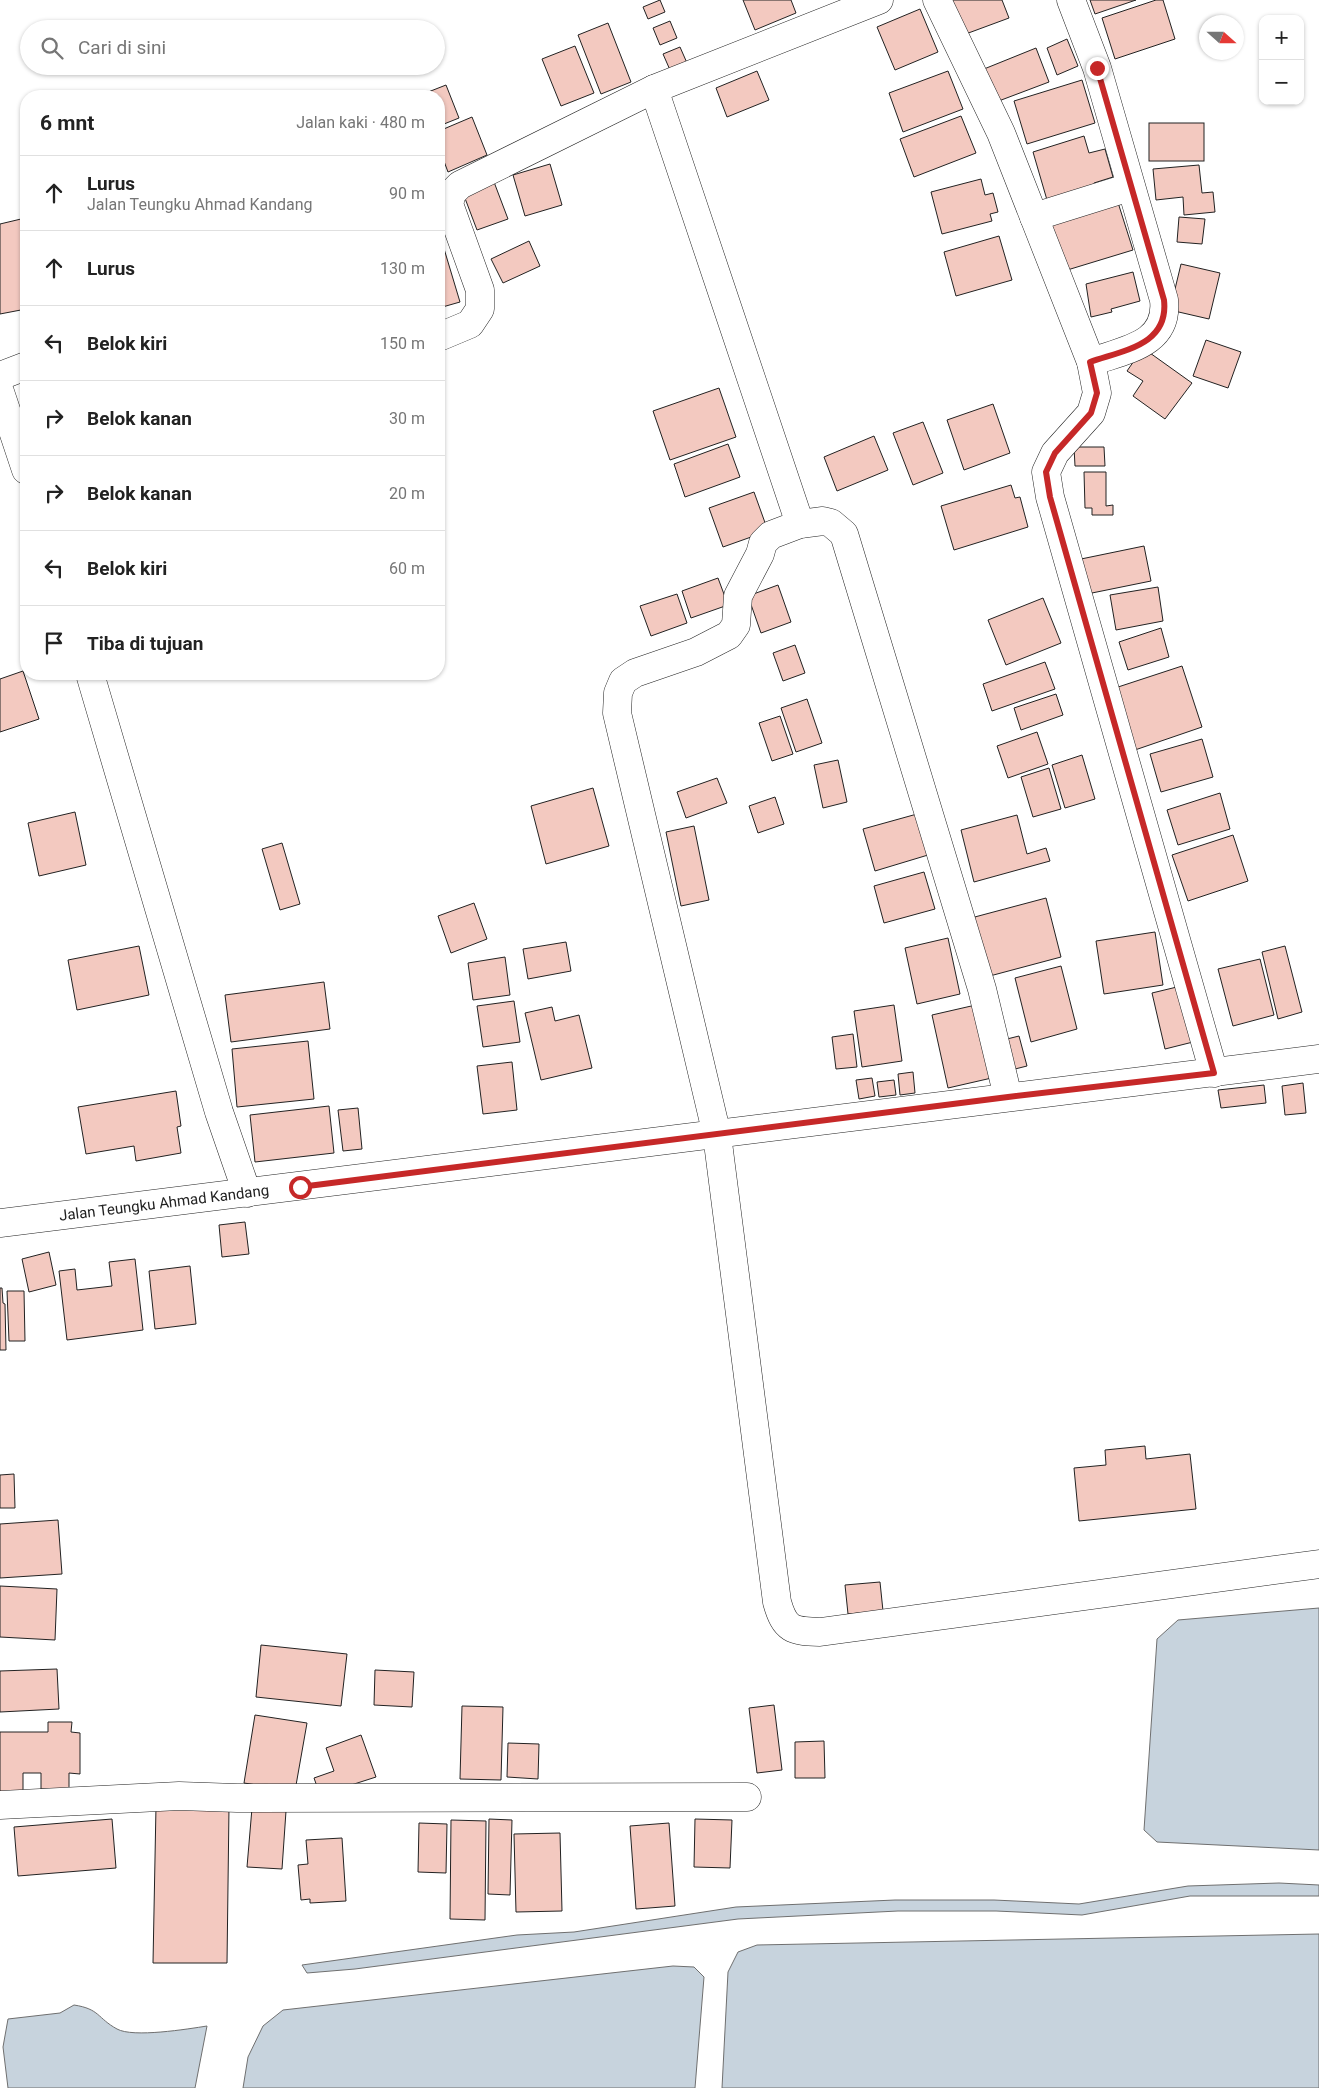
<!DOCTYPE html>
<html lang="id">
<head>
<meta charset="utf-8">
<style>
	body { margin:0; font-family:Roboto,sans-serif; background:#f2f2f2; color:#222 }
	.controls { position:absolute; right:15px; top:15px; display:grid; overflow:hidden; border-radius:10px; box-shadow:0 1px 4px #0004 }
	.controls button { width:45px; height:45px; display:grid; place-items:center; padding:0; border:0; border-bottom:1px solid #e0e0e0; background:#fff; color:#222; font:25px sans-serif }
	.compass { position:absolute; left:1199px; top:15px; width:45px; height:45px; border-radius:50%; background:#fff; box-shadow:0 1px 4px #0004; rotate:111deg }
	.stop { position:absolute; width:15px; height:15px; margin:-11px; border:4px solid #c62828; border-radius:50%; background:#fff }
	.stop.end { background:#c62828; border-color:#fff; box-shadow:0 1px 5px #0008 }
	.list { margin:0; padding:0; list-style:none }
	h2 { display:flex; justify-content:space-between; align-items:center; height:65px; margin:0; padding:0 20px; font-size:21px }
	h2 small { font-size:16px; font-weight:400; color:#767676 }
	.list li { display:grid; grid-template-columns:32px 1fr auto; gap:15px; align-items:center; box-sizing:border-box; height:75px; padding:0 20px; border-top:1px solid #e0e0e0 }
	.list b { display:block; font-size:19px; white-space:nowrap }
	.list p { margin:0; font-size:16px; white-space:nowrap; color:#767676 }
	.list em { font-size:16px; font-style:normal; color:#767676 }
	.icon { flex:none; width:28px; height:28px; fill:none; stroke:currentColor; stroke-width:2; stroke-linecap:round; stroke-linejoin:round }
	.map { position:relative; flex:none; width:1319px; height:2088px; overflow:hidden }
	.search { position:absolute; background:#fff; box-shadow:0 1px 4px #0004; left:20px; top:20px; width:425px; height:55px; display:flex; align-items:center; gap:12px; box-sizing:border-box; padding:0 18px; border-radius:28px; color:#767676; font-size:19px }
	.panel { position:absolute; background:#fff; box-shadow:0 1px 4px #0004; left:20px; top:90px; width:425px; height:590px; border-radius:20px }
	.map>svg:first-child { display:block }
</style>
</head>
<body>
<div class="map">
<svg width="1319" height="2088" viewBox="0 0 1319 2088">
	<rect width="100%" height="100%" fill="#fff"/>
	<!-- water -->
	<g fill="#c7d3dd" stroke="#6f6f6f">
		<path d="M 1319,1608 L 1319,1850 L 1157,1842 L 1144,1830 L 1157,1639 L 1178,1620 Z"/>
		<path d="M 1279,1883 L 1319,1885 L 1319,1896 L 1190,1896 L 1082,1915 L 996,1911 L 898,1911 L 738,1919 L 355,1969 L 307,1973 L 302,1965 L 517,1935 L 574,1932 L 736,1907 L 895,1900 L 994,1900 L 1079,1904 L 1188,1886 Z"/>
		<path d="M 1319,1934 L 1319,2088 L 722,2088 L 728,1972 L 738,1952 L 757,1945 Z"/>
		<path d="M 673,1966 L 694,1967 L 704,1977 L 695,2088 L 243,2088 L 248,2057 L 263,2026 L 283,2010 Z"/>
		<path d="M 74,2005 C 100,2009 97,2018 117,2029 C 133,2038 188,2029 207,2026 L 195,2088 L 8,2088 L 3,2047 L 8,2019 L 60,2013 Z"/>
	</g>
	<!-- building -->
	<g fill="#f3c9c0" stroke="#222">
		<path d="M 660,0 L 665,12 L 648,19 L 643,7 Z"/>
		<path d="M 743,0 L 791,0 L 796,13 L 755,30 Z"/>
		<path d="M 951,0 L 1002,0 L 1009,18 L 963,35 Z"/>
		<path d="M 1090,0 L 1136,0 L 1095,14 Z"/>
		<path d="M 1156,0 L 1163,0 L 1175,39 L 1115,59 L 1102,18 Z"/>
		<path d="M 920,9 L 938,52 L 895,70 L 877,27 Z"/>
		<path d="M 670,21 L 677,38 L 660,45 L 653,28 Z"/>
		<path d="M 608,23 L 631,82 L 601,94 L 578,35 Z"/>
		<path d="M 1067,39 L 1078,66 L 1057,75 L 1047,48 Z"/>
		<path d="M 575,46 L 594,93 L 561,106 L 542,59 Z"/>
		<path d="M 680,47 L 687,63 L 670,70 L 663,54 Z"/>
		<path d="M 1036,48 L 1049,82 L 996,102 L 984,69 Z"/>
		<path d="M 757,71 L 769,100 L 727,117 L 716,88 Z"/>
		<path d="M 948,71 L 963,109 L 903,132 L 889,93 Z"/>
		<path d="M 1082,80 L 1095,123 L 1027,144 L 1014,101 Z"/>
		<path d="M 446,85 L 459,118 L 439,126 L 439,96 L 418,96 Z"/>
		<path d="M 961,116 L 976,153 L 914,177 L 900,139 Z"/>
		<path d="M 472,117 L 487,155 L 448,172 L 439,148 L 439,131 Z"/>
		<rect x="1149" y="123" width="55" height="38"/>
		<path d="M 1084,136 L 1089,153 L 1105,149 L 1113,177 L 1094,183 L 1095,186 L 1047,200 L 1033,152 Z"/>
		<path d="M 550,164 L 562,205 L 525,216 L 513,175 Z"/>
		<path d="M 1199,165 L 1202,193 L 1213,192 L 1215,212 L 1184,215 L 1183,197 L 1156,200 L 1153,169 Z"/>
		<path d="M 981,179 L 985,195 L 993,193 L 998,212 L 990,214 L 992,221 L 942,234 L 931,192 Z"/>
		<path d="M 494,182 L 508,219 L 477,230 L 463,193 Z"/>
		<path d="M 1115,193 L 1133,250 L 1064,271 L 1047,214 Z"/>
		<path d="M 1179,217 L 1205,219 L 1202,244 L 1177,242 Z"/>
		<path d="M 21,219 L 26,242 L 26,309 L 0,314 L 0,224 Z"/>
		<path d="M 999,236 L 1012,280 L 956,296 L 944,252 Z"/>
		<path d="M 529,241 L 540,266 L 503,283 L 491,259 Z"/>
		<path d="M 442,242 L 460,302 L 439,308 L 439,243 Z"/>
		<path d="M 1181,264 L 1220,273 L 1209,319 L 1170,310 Z"/>
		<path d="M 1133,272 L 1140,301 L 1111,309 L 1112,312 L 1091,317 L 1086,284 Z"/>
		<path d="M 1206,340 L 1241,352 L 1228,388 L 1193,376 Z"/>
		<path d="M 1143,348 L 1192,383 L 1165,419 L 1133,396 L 1143,381 L 1127,371 Z"/>
		<path d="M 719,388 L 736,437 L 670,460 L 653,411 Z"/>
		<path d="M 993,404 L 1010,453 L 964,470 L 947,420 Z"/>
		<path d="M 923,422 L 943,473 L 913,485 L 893,433 Z"/>
		<path d="M 874,436 L 888,470 L 837,491 L 824,457 Z"/>
		<path d="M 728,444 L 740,477 L 685,497 L 674,464 Z"/>
		<path d="M 1074,447 L 1104,447 L 1105,466 L 1075,466 Z"/>
		<path d="M 1084,472 L 1106,472 L 1106,506 L 1113,505 L 1113,515 L 1092,515 L 1092,508 L 1085,508 Z"/>
		<path d="M 1011,485 L 1015,498 L 1020,497 L 1028,527 L 954,550 L 941,506 Z"/>
		<path d="M 754,492 L 768,531 L 723,547 L 709,508 Z"/>
		<path d="M 1144,546 L 1151,581 L 1087,594 L 1081,559 Z"/>
		<path d="M 718,578 L 728,605 L 691,618 L 682,591 Z"/>
		<path d="M 778,585 L 791,622 L 761,633 L 748,596 Z"/>
		<path d="M 1158,587 L 1163,621 L 1116,630 L 1110,595 Z"/>
		<path d="M 677,594 L 687,623 L 651,636 L 640,606 Z"/>
		<path d="M 1043,598 L 1061,643 L 1006,665 L 988,620 Z"/>
		<path d="M 1161,628 L 1169,657 L 1128,670 L 1119,642 Z"/>
		<path d="M 795,645 L 805,673 L 783,681 L 773,653 Z"/>
		<path d="M 1045,662 L 1055,689 L 992,711 L 983,684 Z"/>
		<path d="M 1182,666 L 1202,727 L 1132,751 L 1112,689 Z"/>
		<path d="M 23,671 L 39,719 L 0,732 L 0,679 Z"/>
		<path d="M 1056,694 L 1063,715 L 1021,730 L 1014,708 Z"/>
		<path d="M 807,699 L 822,743 L 796,752 L 781,708 Z"/>
		<path d="M 780,716 L 793,754 L 772,761 L 759,723 Z"/>
		<path d="M 1037,732 L 1048,764 L 1008,778 L 997,746 Z"/>
		<path d="M 1202,739 L 1213,777 L 1161,792 L 1150,754 Z"/>
		<path d="M 1082,755 L 1095,799 L 1065,808 L 1052,765 Z"/>
		<path d="M 838,760 L 847,802 L 823,808 L 814,765 Z"/>
		<path d="M 1049,768 L 1061,809 L 1033,817 L 1021,777 Z"/>
		<path d="M 717,778 L 727,803 L 686,818 L 677,792 Z"/>
		<path d="M 593,788 L 609,846 L 546,864 L 531,806 Z"/>
		<path d="M 1220,793 L 1230,829 L 1178,845 L 1167,810 Z"/>
		<path d="M 775,797 L 784,824 L 758,833 L 749,806 Z"/>
		<path d="M 75,812 L 86,865 L 39,876 L 28,823 Z"/>
		<path d="M 917,814 L 928,855 L 875,871 L 863,829 Z"/>
		<path d="M 1017,815 L 1027,854 L 1046,848 L 1050,861 L 974,882 L 961,830 Z"/>
		<path d="M 694,826 L 709,900 L 681,906 L 666,832 Z"/>
		<path d="M 1233,835 L 1248,881 L 1188,901 L 1172,855 Z"/>
		<path d="M 282,843 L 300,904 L 280,910 L 262,849 Z"/>
		<path d="M 924,872 L 935,909 L 884,923 L 874,886 Z"/>
		<path d="M 1046,898 L 1061,957 L 986,977 L 971,918 Z"/>
		<path d="M 474,903 L 487,939 L 451,953 L 438,916 Z"/>
		<path d="M 1155,932 L 1163,985 L 1104,994 L 1096,941 Z"/>
		<path d="M 948,938 L 960,994 L 917,1004 L 905,948 Z"/>
		<path d="M 566,942 L 571,971 L 528,979 L 523,949 Z"/>
		<path d="M 139,946 L 149,995 L 77,1010 L 68,960 Z"/>
		<path d="M 1285,946 L 1302,1012 L 1278,1019 L 1262,952 Z"/>
		<path d="M 505,957 L 510,995 L 473,1000 L 468,963 Z"/>
		<path d="M 1260,959 L 1274,1015 L 1233,1026 L 1218,969 Z"/>
		<path d="M 1061,966 L 1077,1029 L 1031,1042 L 1015,978 Z"/>
		<path d="M 324,982 L 330,1029 L 231,1042 L 225,995 Z"/>
		<path d="M 1181,986 L 1193,1042 L 1165,1049 L 1152,993 Z"/>
		<path d="M 514,1001 L 520,1042 L 483,1047 L 477,1006 Z"/>
		<path d="M 980,1004 L 996,1077 L 948,1088 L 932,1015 Z"/>
		<path d="M 894,1005 L 902,1061 L 862,1067 L 854,1011 Z"/>
		<path d="M 552,1007 L 555,1021 L 579,1015 L 592,1068 L 541,1080 L 525,1013 Z"/>
		<path d="M 853,1034 L 857,1067 L 836,1069 L 832,1037 Z"/>
		<path d="M 1019,1036 L 1027,1066 L 1011,1070 L 1003,1040 Z"/>
		<path d="M 308,1041 L 314,1099 L 237,1107 L 232,1049 Z"/>
		<path d="M 512,1062 L 517,1110 L 483,1114 L 477,1066 Z"/>
		<path d="M 913,1072 L 915,1093 L 900,1095 L 898,1074 Z"/>
		<path d="M 872,1078 L 875,1096 L 859,1099 L 856,1080 Z"/>
		<path d="M 894,1080 L 896,1095 L 879,1097 L 877,1082 Z"/>
		<path d="M 1303,1083 L 1306,1113 L 1285,1115 L 1282,1086 Z"/>
		<path d="M 1264,1085 L 1266,1103 L 1221,1108 L 1218,1090 Z"/>
		<path d="M 176,1091 L 181,1126 L 177,1127 L 181,1153 L 136,1161 L 134,1146 L 86,1154 L 78,1107 Z"/>
		<path d="M 329,1106 L 334,1153 L 255,1162 L 250,1115 Z"/>
		<path d="M 358,1108 L 362,1149 L 343,1151 L 338,1110 Z"/>
		<path d="M 245,1222 L 249,1254 L 222,1257 L 219,1225 Z"/>
		<path d="M 49,1252 L 56,1285 L 29,1292 L 22,1259 Z"/>
		<path d="M 135,1259 L 143,1330 L 67,1340 L 59,1271 L 75,1269 L 77,1290 L 112,1286 L 109,1262 Z"/>
		<path d="M 190,1266 L 196,1324 L 155,1329 L 149,1271 Z"/>
		<path d="M 0,1288 L 2,1288 L 3,1303 L 5,1304 L 6,1350 L 0,1350 Z"/>
		<path d="M 7,1291 L 24,1291 L 25,1341 L 9,1341 Z"/>
		<path d="M 1145,1446 L 1146,1459 L 1190,1454 L 1196,1509 L 1079,1521 L 1074,1468 L 1106,1465 L 1105,1450 Z"/>
		<path d="M 14,1474 L 15,1508 L 0,1508 L 0,1475 Z"/>
		<path d="M 58,1520 L 62,1574 L 0,1578 L 0,1524 Z"/>
		<path d="M 880,1582 L 883,1611 L 848,1614 L 845,1585 Z"/>
		<path d="M 0,1586 L 57,1589 L 55,1640 L 0,1637 Z"/>
		<path d="M 261,1645 L 347,1654 L 341,1706 L 256,1697 Z"/>
		<path d="M 57,1669 L 59,1709 L 0,1712 L 0,1671 Z"/>
		<path d="M 375,1670 L 414,1672 L 412,1707 L 374,1705 Z"/>
		<path d="M 774,1705 L 782,1770 L 757,1773 L 749,1708 Z"/>
		<path d="M 462,1706 L 503,1707 L 501,1780 L 460,1779 Z"/>
		<path d="M 255,1715 L 307,1723 L 295,1791 L 244,1783 Z"/>
		<path d="M 48,1722 L 72,1722 L 71,1732 L 80,1733 L 80,1774 L 69,1773 L 69,1789 L 41,1789 L 41,1773 L 23,1773 L 23,1793 L 0,1793 L 0,1732 L 48,1732 Z"/>
		<path d="M 361,1735 L 376,1777 L 320,1795 L 314,1778 L 334,1771 L 326,1748 Z"/>
		<path d="M 824,1741 L 825,1778 L 795,1778 L 795,1742 Z"/>
		<path d="M 508,1743 L 539,1744 L 538,1779 L 507,1777 Z"/>
		<path d="M 156,1806 L 229,1807 L 227,1963 L 153,1963 Z"/>
		<path d="M 252,1808 L 286,1811 L 282,1869 L 247,1867 Z"/>
		<path d="M 112,1819 L 116,1868 L 18,1876 L 14,1827 Z"/>
		<path d="M 489,1819 L 512,1820 L 510,1895 L 488,1894 Z"/>
		<path d="M 695,1819 L 732,1820 L 730,1868 L 694,1867 Z"/>
		<path d="M 451,1820 L 486,1821 L 485,1920 L 450,1919 Z"/>
		<path d="M 419,1823 L 447,1824 L 446,1873 L 418,1872 Z"/>
		<path d="M 669,1823 L 675,1906 L 636,1909 L 630,1826 Z"/>
		<path d="M 560,1833 L 562,1911 L 516,1912 L 514,1834 Z"/>
		<path d="M 342,1838 L 346,1901 L 310,1903 L 310,1899 L 301,1900 L 298,1865 L 308,1864 L 306,1840 Z"/>
	</g>
	<g fill="none" stroke-linecap="round" stroke-linejoin="round">
		<!-- minor casing -->
		<g stroke="#222" stroke-width="29">
			<g id="minor">
				<path d="M 937,0 L 1001,133 L 1091,362 L 1097,393 L 1091,413 L 1055,453 L 1046,472 L 1050,497 L 1214,1073"/>
				<path d="M 1071,0 L 1097,68 L 1164,300 C 1169,345 1124,350 1091,362"/>
				<path d="M 654,89 L 800,524"/>
				<path d="M 1034,217 L 1130,187"/>
				<path d="M 439,337 L 470,324 L 480,309 L 480,290 L 449,204 L 452,193 L 460,185 L 654,89 L 879,0"/>
				<path d="M 0,376 L 26,366"/>
				<path d="M 0,392 L 26,470"/>
				<path d="M 90,674 L 219,1112 L 247,1193"/>
				<path d="M 1008,1097 L 982,989 L 844,534 L 831,523 L 823,521 L 800,524 L 771,535 L 763,543 L 760,554 L 738,596 L 736,625 L 729,635 L 696,652 L 635,673 L 623,681 L 618,693 L 617,713 L 717,1135 L 777,1602 C 785,1630 792,1631 820,1632 L 1319,1564"/>
				<path d="M 0,1223 L 1319,1059"/>
				<path d="M 0,1805 L 179,1796 L 237,1798 L 747,1797"/>
			</g>
		</g>
		<!-- minor -->
		<use href="#minor" stroke="#fff" stroke-width="28"/>
	</g>
	<g fill="none" stroke-linecap="round" stroke-linejoin="round">
		<!-- route -->
		<path stroke="#c62828" stroke-width="6" d="M 300,1187 L 1008,1097 L 1214,1073 L 1050,497 L 1046,472 L 1055,453 L 1091,413 L 1097,393 L 1090,362 C 1124,350 1169,345 1164,300 L 1097,68"/>
	</g>
	<g text-anchor="middle" stroke-width="4" stroke-linejoin="round" paint-order="stroke">
		<!-- street labels -->
		<g font-size="15" fill="#222" stroke="#fff">
			<text transform="translate(164 1203) rotate(-7)" y="5">Jalan Teungku Ahmad Kandang</text>
		</g>
	</g>
</svg>
<div class="controls">
<button>+</button>
<button>−</button>
</div>
<svg class="compass" viewBox="-18 -18 36 36"><path d="M0-13l5 13h-10z" fill="#e53935"/><path d="M0 13l5-13h-10z" fill="#767676"/></svg>
<div class="stop" style="left:300px;top:1187px"></div>
<div class="stop end" style="left:1097px;top:68px"></div>
<div class="search"><svg class="icon" aria-label="search" viewBox="0 0 24 24"><circle cx="10" cy="10" r="6"/><path d="M15 15l6 6"/></svg>Cari di sini</div>
<section class="panel">
<h2>6 mnt<small>Jalan kaki · 480 m</small></h2>
<ul class="list">
<li><svg class="icon" aria-label="ahead" viewBox="0 0 24 24"><path d="M12 20V5M6 11l6-6 6 6"/></svg><div><b>Lurus</b><p>Jalan Teungku Ahmad Kandang</p></div><em>90 m</em></li>
<li><svg class="icon" aria-label="ahead" viewBox="0 0 24 24"><path d="M12 20V5M6 11l6-6 6 6"/></svg><div><b>Lurus</b></div><em>130 m</em></li>
<li><svg class="icon" aria-label="left" viewBox="0 0 24 24"><path d="M17 20v-9H6M10 6l-5 5 5 5"/></svg><div><b>Belok kiri</b></div><em>150 m</em></li>
<li><svg class="icon" aria-label="right" viewBox="0 0 24 24"><path d="M7 20v-9h11M14 6l5 5-5 5"/></svg><div><b>Belok kanan</b></div><em>30 m</em></li>
<li><svg class="icon" aria-label="right" viewBox="0 0 24 24"><path d="M7 20v-9h11M14 6l5 5-5 5"/></svg><div><b>Belok kanan</b></div><em>20 m</em></li>
<li><svg class="icon" aria-label="left" viewBox="0 0 24 24"><path d="M17 20v-9H6M10 6l-5 5 5 5"/></svg><div><b>Belok kiri</b></div><em>60 m</em></li>
<li><svg class="icon" aria-label="arrive" viewBox="0 0 24 24"><path d="M6 21V4h12l-3 4 3 4H6"/></svg><div><b>Tiba di tujuan</b></div></li>
</ul>
</section>
</div>
</body>
</html>
